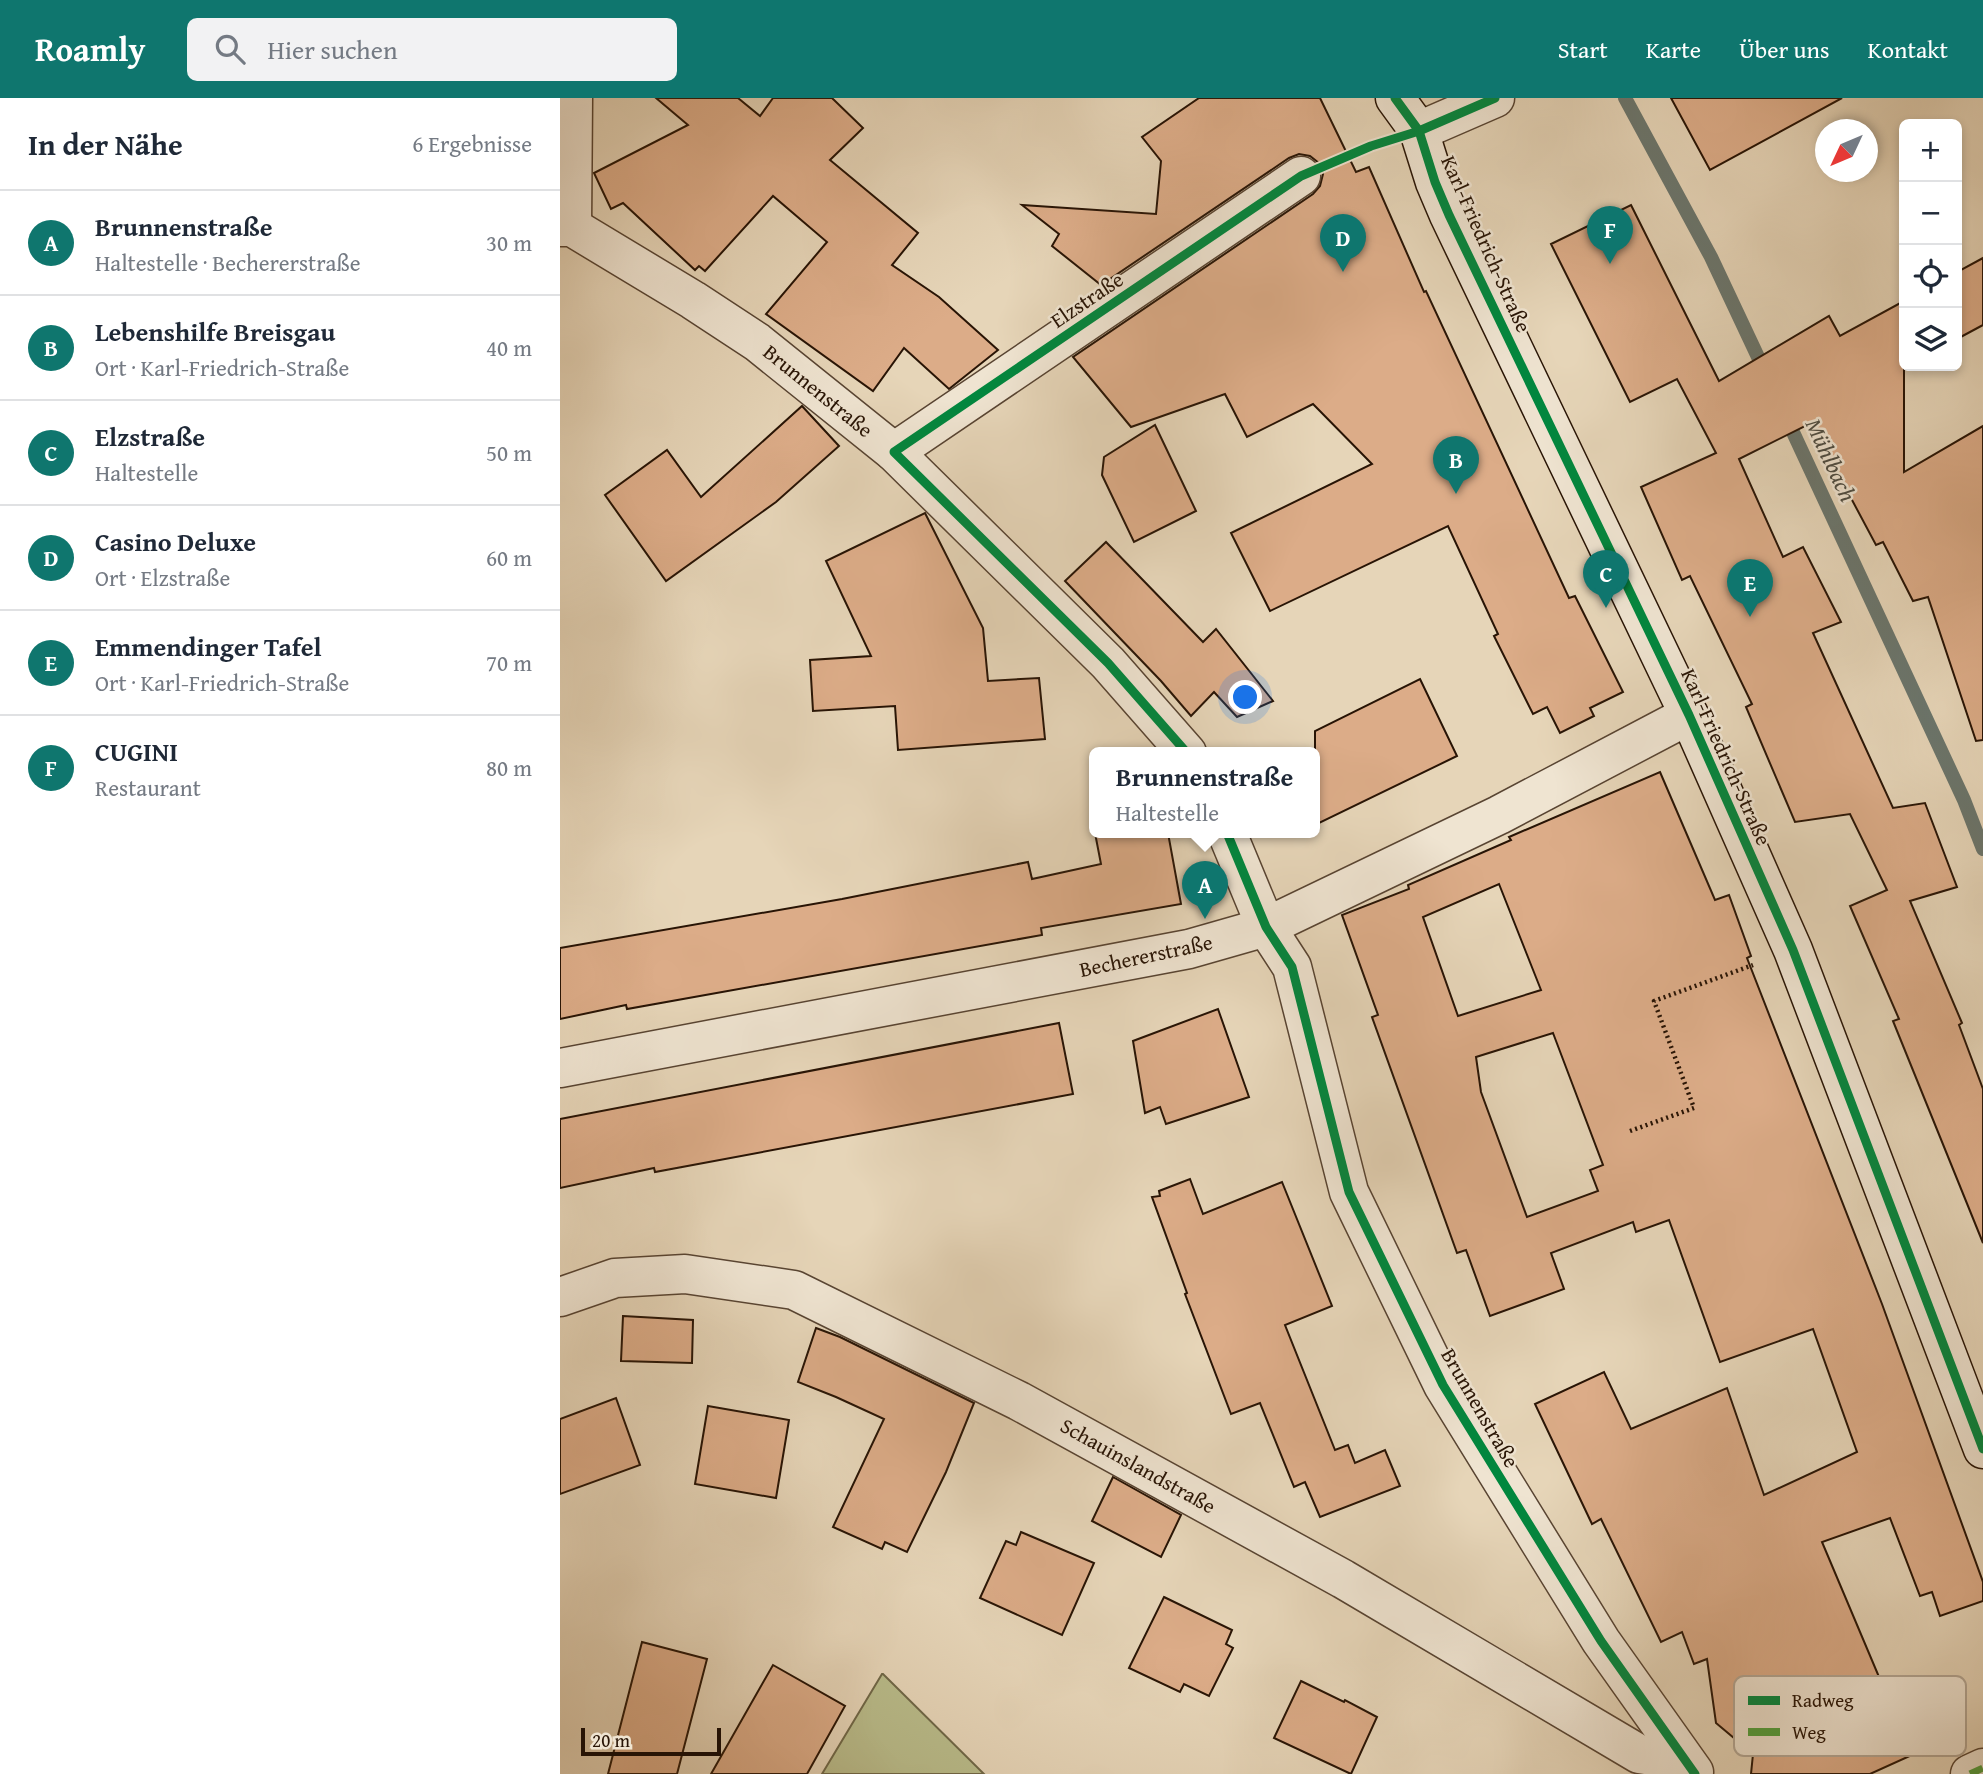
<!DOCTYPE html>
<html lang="de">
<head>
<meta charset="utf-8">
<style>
	body { margin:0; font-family:"Gentium Book Plus",serif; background:#f2f2f3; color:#1f2937 }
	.controls { position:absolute; right:21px; top:21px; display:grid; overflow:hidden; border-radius:10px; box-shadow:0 4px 10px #0003 }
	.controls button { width:63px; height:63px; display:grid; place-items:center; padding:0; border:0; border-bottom:2px solid #e0e1e3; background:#fff; color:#1f2937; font:35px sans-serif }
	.compass { position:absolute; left:1255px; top:21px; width:63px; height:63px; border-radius:50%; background:#fff; box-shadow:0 4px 10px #0003; rotate:226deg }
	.scale { position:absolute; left:21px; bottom:18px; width:140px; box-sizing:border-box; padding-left:7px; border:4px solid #281405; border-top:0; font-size:19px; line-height:24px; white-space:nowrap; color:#281405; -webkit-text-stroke:5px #efe4d1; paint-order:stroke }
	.you { position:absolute; left:686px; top:600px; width:24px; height:24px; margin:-18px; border:5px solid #fff; border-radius:50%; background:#1a73e8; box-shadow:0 0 0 10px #1a73e833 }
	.badge { display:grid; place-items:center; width:46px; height:46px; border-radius:50%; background:#0f766e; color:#fff; font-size:23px; font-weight:700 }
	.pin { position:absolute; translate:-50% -58px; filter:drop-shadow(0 2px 4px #0008) }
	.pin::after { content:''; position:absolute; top:37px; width:24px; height:21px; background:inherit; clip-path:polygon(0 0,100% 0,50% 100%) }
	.popup { position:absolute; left:529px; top:649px; width:231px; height:91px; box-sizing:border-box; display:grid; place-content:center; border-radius:10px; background:#fff; filter:drop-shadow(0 2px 5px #0005); font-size:23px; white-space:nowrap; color:#747a83 }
	.popup b { font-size:26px; color:#1f2937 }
	.popup::after { content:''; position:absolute; left:50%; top:100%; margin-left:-14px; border:14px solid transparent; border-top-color:#fff }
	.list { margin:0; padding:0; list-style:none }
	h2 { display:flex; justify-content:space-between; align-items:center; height:91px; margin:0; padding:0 28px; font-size:30px }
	h2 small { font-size:23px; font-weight:400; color:#747a83 }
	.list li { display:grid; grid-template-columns:46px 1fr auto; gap:21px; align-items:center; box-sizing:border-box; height:105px; padding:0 28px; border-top:2px solid #e0e1e3 }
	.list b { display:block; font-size:26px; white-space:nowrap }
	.list p { margin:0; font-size:23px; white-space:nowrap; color:#747a83 }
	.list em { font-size:23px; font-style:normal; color:#747a83 }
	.icon { flex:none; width:38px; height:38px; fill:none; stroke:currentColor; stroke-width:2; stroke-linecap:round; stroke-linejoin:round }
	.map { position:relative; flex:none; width:1423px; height:1676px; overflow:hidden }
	header { display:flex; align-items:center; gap:42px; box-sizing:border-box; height:98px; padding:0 35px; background:#0f766e; color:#fff }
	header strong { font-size:33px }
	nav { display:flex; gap:38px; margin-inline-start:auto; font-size:24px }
	.search { width:490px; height:63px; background:#f2f2f3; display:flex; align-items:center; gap:18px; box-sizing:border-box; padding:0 24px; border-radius:10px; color:#747a83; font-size:26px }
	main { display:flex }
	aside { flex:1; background:#fff }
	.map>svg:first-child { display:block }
</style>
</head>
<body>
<header>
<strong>Roamly</strong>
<div class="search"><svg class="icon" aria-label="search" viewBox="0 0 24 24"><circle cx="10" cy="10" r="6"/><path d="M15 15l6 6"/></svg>Hier suchen</div>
<nav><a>Start</a><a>Karte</a><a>Über uns</a><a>Kontakt</a></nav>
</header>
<main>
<aside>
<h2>In der Nähe<small>6 Ergebnisse</small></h2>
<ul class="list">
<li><span class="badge">A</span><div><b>Brunnenstraße</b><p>Haltestelle · Bechererstraße</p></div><em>30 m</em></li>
<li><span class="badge">B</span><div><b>Lebenshilfe Breisgau</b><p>Ort · Karl-Friedrich-Straße</p></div><em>40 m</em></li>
<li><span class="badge">C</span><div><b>Elzstraße</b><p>Haltestelle</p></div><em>50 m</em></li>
<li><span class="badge">D</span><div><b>Casino Deluxe</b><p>Ort · Elzstraße</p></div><em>60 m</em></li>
<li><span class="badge">E</span><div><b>Emmendinger Tafel</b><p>Ort · Karl-Friedrich-Straße</p></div><em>70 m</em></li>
<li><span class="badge">F</span><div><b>CUGINI</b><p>Restaurant</p></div><em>80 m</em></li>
</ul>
</aside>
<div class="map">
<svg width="1423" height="1676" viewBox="0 0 1423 1676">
	<rect width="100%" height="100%" fill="#e6d5b8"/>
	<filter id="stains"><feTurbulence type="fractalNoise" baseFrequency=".00286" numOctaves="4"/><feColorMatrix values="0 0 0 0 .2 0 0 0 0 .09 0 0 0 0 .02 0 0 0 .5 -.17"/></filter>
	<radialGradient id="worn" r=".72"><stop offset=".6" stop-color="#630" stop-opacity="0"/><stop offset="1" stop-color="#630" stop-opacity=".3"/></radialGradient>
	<!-- green -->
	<path fill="#b9bc8b" stroke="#706848" stroke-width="2" d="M 322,1576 L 323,1576 L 424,1676 L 262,1676 Z"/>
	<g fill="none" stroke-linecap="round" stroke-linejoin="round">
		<!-- stream -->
		<g stroke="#6b766d" stroke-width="14">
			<path d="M 1065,0 L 1151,159 L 1206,276"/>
			<path d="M 1225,317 L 1404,702 L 1423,751"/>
		</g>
	</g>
	<!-- building -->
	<g fill="#dcac88" stroke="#281405" stroke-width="2" fill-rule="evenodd">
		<path d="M 96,0 L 178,0 L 200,18 L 213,0 L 272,0 L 303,30 L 270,62 L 358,135 L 332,167 L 379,199 L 438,252 L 389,291 L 344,250 L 313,293 L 206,216 L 267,144 L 213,98 L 145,173 L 139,168 L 135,172 L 63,105 L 51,111 L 34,75 L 128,27 Z"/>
		<path d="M 639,0 L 760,0 L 796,74 L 809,69 L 864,194 L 866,193 L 1009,500 L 1015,498 L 1063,594 L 1030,610 L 1034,618 L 1000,635 L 987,609 L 973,616 L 934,538 L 938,536 L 888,428 L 710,513 L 671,435 L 812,366 L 753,306 L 687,339 L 665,296 L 571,329 L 513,259 L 753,96 L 760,88 L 763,76 L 759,65 L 750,58 L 739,56 L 729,60 L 541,187 L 492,148 L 499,136 L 462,107 L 596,116 L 601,63 L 582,39 Z"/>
		<path d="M 1111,0 L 1282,0 L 1150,72 Z"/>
		<path d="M 1071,107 L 1159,283 L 1269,218 L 1280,238 L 1344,203 L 1344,268 L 1348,268 L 1344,270 L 1344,374 L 1423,328 L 1423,642 L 1416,643 L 1368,499 L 1353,503 L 1323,444 L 1316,447 L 1251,325 L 1179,361 L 1223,459 L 1243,449 L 1281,524 L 1253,535 L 1333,710 L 1365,705 L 1397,789 L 1350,803 L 1402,925 L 1399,927 L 1423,991 L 1423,1145 L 1333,923 L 1339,921 L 1290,808 L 1327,792 L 1290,716 L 1235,724 L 1186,609 L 1192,606 L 1130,478 L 1122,482 L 1081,389 L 1156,355 L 1117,281 L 1070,304 L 991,146 Z"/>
		<path d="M 1423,160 L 1423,227 L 1397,241 L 1397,174 Z"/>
		<path d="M 242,308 L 279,348 L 216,404 L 106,483 L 45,397 L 107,352 L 141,399 Z"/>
		<path d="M 595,327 L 636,413 L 574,444 L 542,377 L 544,359 Z"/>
		<path d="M 365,415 L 423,530 L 428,583 L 479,580 L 485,641 L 338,652 L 335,608 L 253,613 L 250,562 L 311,558 L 266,463 Z"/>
		<path d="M 546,444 L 643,544 L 656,531 L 713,603 L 677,619 L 654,594 L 631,618 L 601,583 L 505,483 Z"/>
		<path d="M 860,581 L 897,658 L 755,727 L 755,633 Z"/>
		<path d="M 1100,674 L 1155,802 L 1169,797 L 1191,858 L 1187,860 L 1322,1206 L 1423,1484 L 1423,1503 L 1380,1518 L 1372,1494 L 1360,1498 L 1330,1420 L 1262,1444 L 1352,1657 L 1310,1676 L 1191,1676 L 1193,1656 L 1156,1625 L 1147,1561 L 1134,1566 L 1122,1534 L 1101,1544 L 1041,1421 L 1032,1426 L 975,1306 L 1044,1274 L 1071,1331 L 1167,1290 L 1204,1397 L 1297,1354 L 1253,1231 L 1160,1264 L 1109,1122 L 1076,1134 L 1073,1124 L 991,1155 L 1004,1191 L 930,1218 L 906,1152 L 897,1155 L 812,919 L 818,917 L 782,817 L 849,791 L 848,787 L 951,742 L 949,739 ZM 939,786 L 981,892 L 898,918 L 863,819 ZM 993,935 L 1043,1067 L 1030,1072 L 1038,1093 L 967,1119 L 921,994 L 916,959 Z"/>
		<path d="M 535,735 L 608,735 L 621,806 L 481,830 L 482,837 L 67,911 L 66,907 L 0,921 L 0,850 L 282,801 L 468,764 L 472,781 L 541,766 Z"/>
		<path d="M 658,911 L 689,999 L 606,1026 L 600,1009 L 585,1015 L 573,943 Z"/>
		<path d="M 499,925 L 513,996 L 95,1074 L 94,1070 L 0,1090 L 0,1021 Z"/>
		<path d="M 630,1081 L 643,1116 L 722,1084 L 772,1208 L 725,1227 L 775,1352 L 788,1347 L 795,1365 L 825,1352 L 840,1388 L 760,1419 L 745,1384 L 734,1389 L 700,1305 L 671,1316 L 625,1196 L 627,1195 L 592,1099 L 600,1098 L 599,1093 Z"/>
		<path d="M 63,1218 L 133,1222 L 132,1265 L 61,1263 Z"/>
		<path d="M 256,1230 L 280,1239 L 414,1305 L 386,1374 L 347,1454 L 325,1444 L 322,1451 L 273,1429 L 324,1321 L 276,1299 L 238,1284 Z"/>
		<path d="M 56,1300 L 80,1367 L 0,1396 L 0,1321 Z"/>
		<path d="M 148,1308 L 229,1322 L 216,1400 L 135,1386 Z"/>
		<path d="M 553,1379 L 621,1417 L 601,1459 L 532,1423 Z"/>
		<path d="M 461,1434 L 534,1465 L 502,1537 L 420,1500 L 446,1443 L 456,1447 Z"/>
		<path d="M 604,1499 L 672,1532 L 666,1546 L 673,1550 L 649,1598 L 624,1586 L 620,1594 L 569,1570 Z"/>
		<path d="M 82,1544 L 147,1561 L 117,1676 L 48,1676 Z"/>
		<path d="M 213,1567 L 285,1608 L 247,1676 L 151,1676 Z"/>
		<path d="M 741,1583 L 784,1604 L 785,1602 L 817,1619 L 791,1676 L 714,1640 Z"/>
	</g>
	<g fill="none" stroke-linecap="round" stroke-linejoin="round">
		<!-- street casing -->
		<g stroke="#584432" stroke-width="41">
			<g id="street">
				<path d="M 859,33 L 935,0"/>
				<path d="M 0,129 L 12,129 L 133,202 L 197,244 L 334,354 L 548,565 L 627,655"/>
				<path d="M 12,129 L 13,0"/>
				<path d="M 334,354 L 741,78"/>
				<path d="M 667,735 L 706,829 L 732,869 L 789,1094 L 883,1287 L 1041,1543 L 1134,1674"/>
				<path d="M 0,970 L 629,851 L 706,829 L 939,717 L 1129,617"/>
				<path d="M 0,1199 L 55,1180 L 125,1176 L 234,1192 L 459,1303 L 783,1481 L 1079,1656 L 1125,1663"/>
				<path d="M 1410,1676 L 1423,1670"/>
			</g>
		</g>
		<!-- secondary casing -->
		<g stroke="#281405" stroke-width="41">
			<path id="secondary" d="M 835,0 L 859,33 L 875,84 L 889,117 L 1129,617 L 1233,852 L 1423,1351"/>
		</g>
		<!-- path -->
		<path stroke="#281405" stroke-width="4.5" stroke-dasharray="2 3.5" stroke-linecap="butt" d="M 1070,1033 L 1134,1010 L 1094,903 L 1193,867"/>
		<!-- street -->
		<use href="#street" stroke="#efe4d1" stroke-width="38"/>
		<!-- secondary -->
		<use href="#secondary" stroke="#efe4d1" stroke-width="38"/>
		<!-- quiet -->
		<path stroke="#51a03d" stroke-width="7" stroke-dasharray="14 7" stroke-linecap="butt" d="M 1410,1676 L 1423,1670"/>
		<!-- cycleway casing -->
		<g stroke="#efe4d1" stroke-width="13">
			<g id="cycleway">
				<path d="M 835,0 L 859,33 L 875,84 L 889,117 L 1129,617 L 1233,852 L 1423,1351"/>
				<path d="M 627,655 L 548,565 L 334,354 L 741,78 L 811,48 L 859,33 L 935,0"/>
				<path d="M 667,735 L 706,829 L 732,869 L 789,1094 L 883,1287 L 1041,1543 L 1135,1676"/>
			</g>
		</g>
		<!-- cycleway -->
		<use href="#cycleway" stroke="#00873e" stroke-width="9"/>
	</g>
	<g text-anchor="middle" stroke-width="5" stroke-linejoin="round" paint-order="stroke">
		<!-- street labels -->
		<g font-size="21" fill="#281405" stroke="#efe4d1">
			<text transform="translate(926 146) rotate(66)" y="7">Karl-Friedrich-Straße</text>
			<text transform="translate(527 202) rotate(-34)" y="7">Elzstraße</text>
			<text transform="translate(258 293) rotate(39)" y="7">Brunnenstraße</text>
			<text transform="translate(1166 659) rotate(66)" y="7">Karl-Friedrich-Straße</text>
			<text transform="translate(586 858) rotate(-12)" y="7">Bechererstraße</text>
			<text transform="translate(920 1310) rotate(60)" y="7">Brunnenstraße</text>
			<text transform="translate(578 1368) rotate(29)" y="7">Schauinslandstraße</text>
		</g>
		<!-- water labels -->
		<g font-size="23" font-style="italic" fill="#4f4d42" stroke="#efe4d1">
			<text transform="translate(1271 362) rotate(65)" y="8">Mühlbach</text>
		</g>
	</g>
	<!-- legend -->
	<rect x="1174" y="1578" width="232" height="80" rx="10" fill="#efe4d1" stroke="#b3a694" stroke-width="2"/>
	<rect x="1188" y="1598" width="32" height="9" fill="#00873e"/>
	<rect x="1188" y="1630" width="32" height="8" fill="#51a03d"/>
	<g font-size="19" fill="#281405">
		<text x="1232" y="1609">Radweg</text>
		<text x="1232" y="1641">Weg</text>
	</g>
	<rect width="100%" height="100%" filter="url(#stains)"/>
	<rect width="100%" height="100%" fill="url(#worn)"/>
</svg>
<div class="controls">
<button>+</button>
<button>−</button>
<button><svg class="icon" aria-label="locate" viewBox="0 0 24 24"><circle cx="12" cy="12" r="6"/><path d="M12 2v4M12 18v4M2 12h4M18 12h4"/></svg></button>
<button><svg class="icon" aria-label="layers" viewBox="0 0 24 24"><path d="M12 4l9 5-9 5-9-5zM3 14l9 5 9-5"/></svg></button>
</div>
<svg class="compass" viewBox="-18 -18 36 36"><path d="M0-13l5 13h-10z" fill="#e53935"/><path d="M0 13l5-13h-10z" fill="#747a83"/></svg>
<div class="scale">20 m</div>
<div class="you"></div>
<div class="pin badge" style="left:645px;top:821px">A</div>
<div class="popup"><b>Brunnenstraße</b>Haltestelle</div>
<div class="pin badge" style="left:896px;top:396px">B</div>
<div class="pin badge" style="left:1046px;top:510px">C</div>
<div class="pin badge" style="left:783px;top:174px">D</div>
<div class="pin badge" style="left:1190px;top:519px">E</div>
<div class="pin badge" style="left:1050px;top:166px">F</div>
</div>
</main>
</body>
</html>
